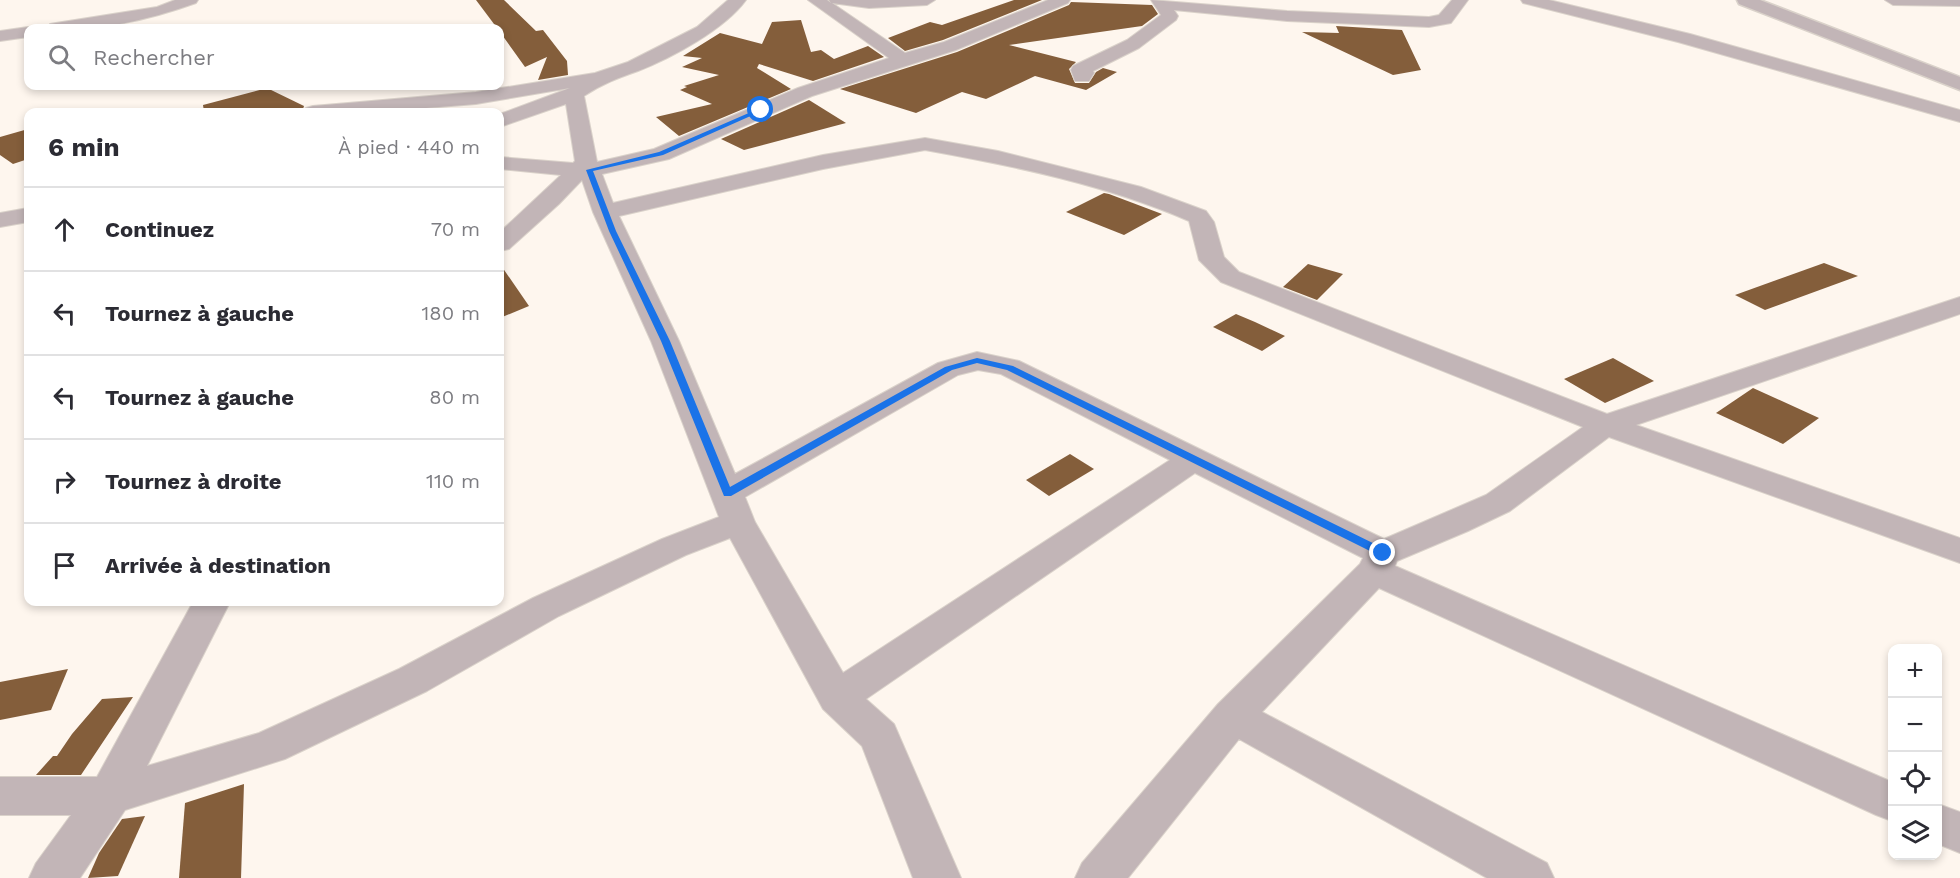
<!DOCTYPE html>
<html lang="fr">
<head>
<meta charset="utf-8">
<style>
	body { margin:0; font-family:"Work Sans",sans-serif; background:#f2f2f3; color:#2b2b33 }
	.controls { position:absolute; right:18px; bottom:18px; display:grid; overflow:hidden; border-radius:12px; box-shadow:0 3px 9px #0003 }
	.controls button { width:54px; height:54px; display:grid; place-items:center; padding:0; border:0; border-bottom:2px solid #e1e1e2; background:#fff; color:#2b2b33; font:30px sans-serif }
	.stop { position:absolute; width:18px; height:18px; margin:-14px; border:4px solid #1a73e8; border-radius:50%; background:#fff }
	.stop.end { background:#1a73e8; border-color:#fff; box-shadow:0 2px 6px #0008 }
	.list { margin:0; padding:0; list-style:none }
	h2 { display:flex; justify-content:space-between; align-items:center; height:78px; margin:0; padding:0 24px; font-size:26px }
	h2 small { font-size:20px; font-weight:400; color:#7c7c81 }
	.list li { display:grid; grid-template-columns:39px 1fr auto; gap:18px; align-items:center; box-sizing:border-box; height:84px; padding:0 24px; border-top:2px solid #e1e1e2 }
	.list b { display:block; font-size:22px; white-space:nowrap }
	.list em { font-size:20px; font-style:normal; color:#7c7c81 }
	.icon { flex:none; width:33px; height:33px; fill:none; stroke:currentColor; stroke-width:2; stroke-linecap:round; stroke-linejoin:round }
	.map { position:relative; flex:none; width:1960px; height:878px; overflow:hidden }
	.search { position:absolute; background:#fff; box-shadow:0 3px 9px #0003; left:24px; top:24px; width:480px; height:66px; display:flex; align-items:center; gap:15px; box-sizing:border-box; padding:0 21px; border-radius:12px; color:#7c7c81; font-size:22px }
	.panel { position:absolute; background:#fff; box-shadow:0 3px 9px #0003; left:24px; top:108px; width:480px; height:498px; border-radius:12px }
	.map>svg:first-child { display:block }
</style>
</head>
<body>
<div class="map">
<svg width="1960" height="878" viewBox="0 0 1960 878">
	<rect width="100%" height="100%" fill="#fef6ee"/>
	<!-- building -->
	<g fill="#845e3b">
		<path d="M 476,0 L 504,0 L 536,31 L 543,30 L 567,61 L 568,75 L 538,80 L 547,57 L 525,67 L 500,32 L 500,28 L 497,28 Z"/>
		<path d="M 1014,0 L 1042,0 L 943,40 L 905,51 L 888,38 L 930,22 L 942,25 Z"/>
		<path d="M 1071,2 L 1152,5 L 1158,14 L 1142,26 L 1009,45 L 1076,62 L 1069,69 L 1075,83 L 1089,83 L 1096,72 L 1103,68 L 1117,72 L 1086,90 L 1035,76 L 986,99 L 962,92 L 916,113 L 840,89 L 957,52 L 1069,5 Z"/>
		<path d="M 801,20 L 811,52 L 821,50 L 834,59 L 868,46 L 884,57 L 813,81 L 759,64 L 757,68 L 791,89 L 679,136 L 656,117 L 712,104 L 680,90 L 687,87 L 684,86 L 719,75 L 682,67 L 702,58 L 683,56 L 720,33 L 762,44 L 772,22 Z"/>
		<path d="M 1336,26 L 1402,30 L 1421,70 L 1393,75 L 1302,32 L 1339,33 Z"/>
		<path d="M 267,88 L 304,106 L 303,109 L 260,112 L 204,112 L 203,105 Z"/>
		<path d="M 809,100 L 846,123 L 744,150 L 721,139 Z"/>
		<path d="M 28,129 L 28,159 L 13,164 L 0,155 L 0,137 Z"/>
		<path d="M 1104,193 L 1109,194 L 1162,214 L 1124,235 L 1066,212 Z"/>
		<path d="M 1824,263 L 1858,276 L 1765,310 L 1735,295 Z"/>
		<path d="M 500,264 L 529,306 L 500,318 Z"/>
		<path d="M 1308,264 L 1343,274 L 1317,300 L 1283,287 Z"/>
		<path d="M 1236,314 L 1255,322 L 1285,336 L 1262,351 L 1213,327 Z"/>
		<path d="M 1613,358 L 1654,381 L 1605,403 L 1564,379 Z"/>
		<path d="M 1753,388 L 1819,418 L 1783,444 L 1716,413 Z"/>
		<path d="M 1070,454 L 1094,469 L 1049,496 L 1026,480 Z"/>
		<path d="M 68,669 L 51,710 L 0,720 L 0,682 Z"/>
		<path d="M 133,697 L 81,775 L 36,775 L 53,756 L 57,756 L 72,734 L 102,699 Z"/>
		<path d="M 244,784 L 241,878 L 179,878 L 185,803 Z"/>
		<path d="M 145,816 L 118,876 L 88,878 L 99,853 L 122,819 Z"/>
	</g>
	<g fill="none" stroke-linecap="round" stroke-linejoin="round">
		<!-- minor casing -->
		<g stroke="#dad2ca" stroke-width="2">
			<g id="minor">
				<path d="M 175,0 L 198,0 L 196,3 C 152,19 94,33 48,28 L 50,24 L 56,23 L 157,7 Z"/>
				<path d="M 728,0 L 746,0 C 725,29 672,58 638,71 C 618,78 602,84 584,96 L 597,162 L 654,149 L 798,88 L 889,58 L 808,0 L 827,0 L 831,3 L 829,0 L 935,0 L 927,5 L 869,8 L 832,3 L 905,53 L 944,42 L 1048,0 L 1070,0 L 1068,3 L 956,50 L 812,96 L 669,159 L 602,174 L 613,203 L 823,155 L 925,138 L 998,151 L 1141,187 L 1206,211 L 1214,222 L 1224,257 L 1239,272 L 1607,414 L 1960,297 L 1960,314 L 1636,425 L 1960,538 L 1960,563 L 1609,437 L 1510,511 L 1468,531 L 1397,561 L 1395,566 L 1892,782 L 1892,821 L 1876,815 L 1379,588 L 1262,712 L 1547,863 L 1554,878 L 1487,878 L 1239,739 L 1128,878 L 1075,878 L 1082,863 L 1218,704 L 1360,564 L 1363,558 L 1195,473 L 866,699 L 894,724 L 961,878 L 913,878 L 862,746 L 823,709 L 730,538 L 686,555 L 559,616 L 427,691 L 285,759 L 125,810 L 80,878 L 29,878 L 36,863 L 71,815 L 0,815 L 0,777 L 97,777 L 193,602 L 230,602 L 147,766 L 259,733 L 399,669 L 533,598 L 662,539 L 719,517 L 651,341 L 593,212 L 582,180 L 559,204 L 509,249 L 500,251 L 500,232 L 561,175 L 500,169 L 500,157 L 573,163 L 575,161 L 566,104 L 500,127 L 500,114 L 570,88 L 476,104 L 376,112 L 303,112 L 306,108 L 313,106 L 476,92 L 595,73 L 628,62 L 697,27 ZM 925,150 C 1014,166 1106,185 1189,221 L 1199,260 L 1221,282 L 1583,427 L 1486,495 L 1384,539 L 1019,361 L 977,352 L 938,363 L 735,474 L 679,341 L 619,216 L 823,169 ZM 978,370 L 1001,374 L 1170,460 L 843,673 L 755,522 L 745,497 L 958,375 Z"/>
				<path d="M 1151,0 L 1287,11 L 1429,17 L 1439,15 L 1452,0 L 1468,0 L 1451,23 L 1429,27 L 1287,21 L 1174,10 L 1178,16 L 1176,20 L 1139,48 L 1093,71 L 1094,73 L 1089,81 L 1075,81 L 1071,70 L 1073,66 L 1127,40 L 1161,15 Z"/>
				<path d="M 1521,0 L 1549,0 L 1690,34 L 1960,110 L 1960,122 L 1678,42 L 1523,3 Z"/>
				<path d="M 1885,0 L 1960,0 L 1960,6 L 1893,5 Z"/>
				<path d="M 28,27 L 34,28 L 28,28 L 28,37 L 0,41 L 0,31 Z"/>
				<path d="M 28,208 L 28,222 L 0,227 L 0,213 Z"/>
				<path d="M 1938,804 L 1960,812 L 1960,853 L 1938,844 Z"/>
			</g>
		</g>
		<!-- tertiary casing -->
		<g stroke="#dad2ca" stroke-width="3">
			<path id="tertiary" d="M 1737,0 L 1760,0 L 1960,77 L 1960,90 L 1739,4 Z"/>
		</g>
		<!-- minor -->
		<use href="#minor" fill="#c2b5b7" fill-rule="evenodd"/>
		<!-- tertiary -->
		<use href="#tertiary" fill="#c2b5b7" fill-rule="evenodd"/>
	</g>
	<!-- route -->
	<path fill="#1a73e8" d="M 758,109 L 764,110 L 663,155 L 593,171 L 616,231 L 670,341 L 730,487 L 945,367 L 977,358 L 1013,366 L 1387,550 L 1387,556 L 1380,556 L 1007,370 L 977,363 L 952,370 L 731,496 L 724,496 L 661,341 L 609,231 L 586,170 L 659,152 Z"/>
</svg>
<div class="controls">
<button>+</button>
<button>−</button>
<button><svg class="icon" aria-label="locate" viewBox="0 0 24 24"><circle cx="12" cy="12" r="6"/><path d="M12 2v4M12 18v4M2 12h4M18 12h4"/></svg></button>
<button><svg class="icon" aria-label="layers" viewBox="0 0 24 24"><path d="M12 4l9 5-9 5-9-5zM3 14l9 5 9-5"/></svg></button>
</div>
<div class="stop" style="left:761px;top:110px"></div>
<div class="stop end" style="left:1383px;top:553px"></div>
<div class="search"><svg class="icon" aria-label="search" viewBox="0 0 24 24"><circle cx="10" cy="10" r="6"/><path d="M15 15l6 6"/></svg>Rechercher</div>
<section class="panel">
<h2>6 min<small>À pied · 440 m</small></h2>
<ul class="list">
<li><svg class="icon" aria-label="ahead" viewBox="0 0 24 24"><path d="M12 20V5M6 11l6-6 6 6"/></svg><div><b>Continuez</b></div><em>70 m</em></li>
<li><svg class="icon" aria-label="left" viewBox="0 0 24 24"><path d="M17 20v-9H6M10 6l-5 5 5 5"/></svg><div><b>Tournez à gauche</b></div><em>180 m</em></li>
<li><svg class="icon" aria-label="left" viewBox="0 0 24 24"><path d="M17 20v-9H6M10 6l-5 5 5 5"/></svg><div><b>Tournez à gauche</b></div><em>80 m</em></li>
<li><svg class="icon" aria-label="right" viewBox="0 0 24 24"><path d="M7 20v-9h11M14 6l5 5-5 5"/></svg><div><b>Tournez à droite</b></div><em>110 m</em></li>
<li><svg class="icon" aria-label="arrive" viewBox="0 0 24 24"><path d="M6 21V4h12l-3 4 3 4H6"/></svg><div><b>Arrivée à destination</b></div></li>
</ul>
</section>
</div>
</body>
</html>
